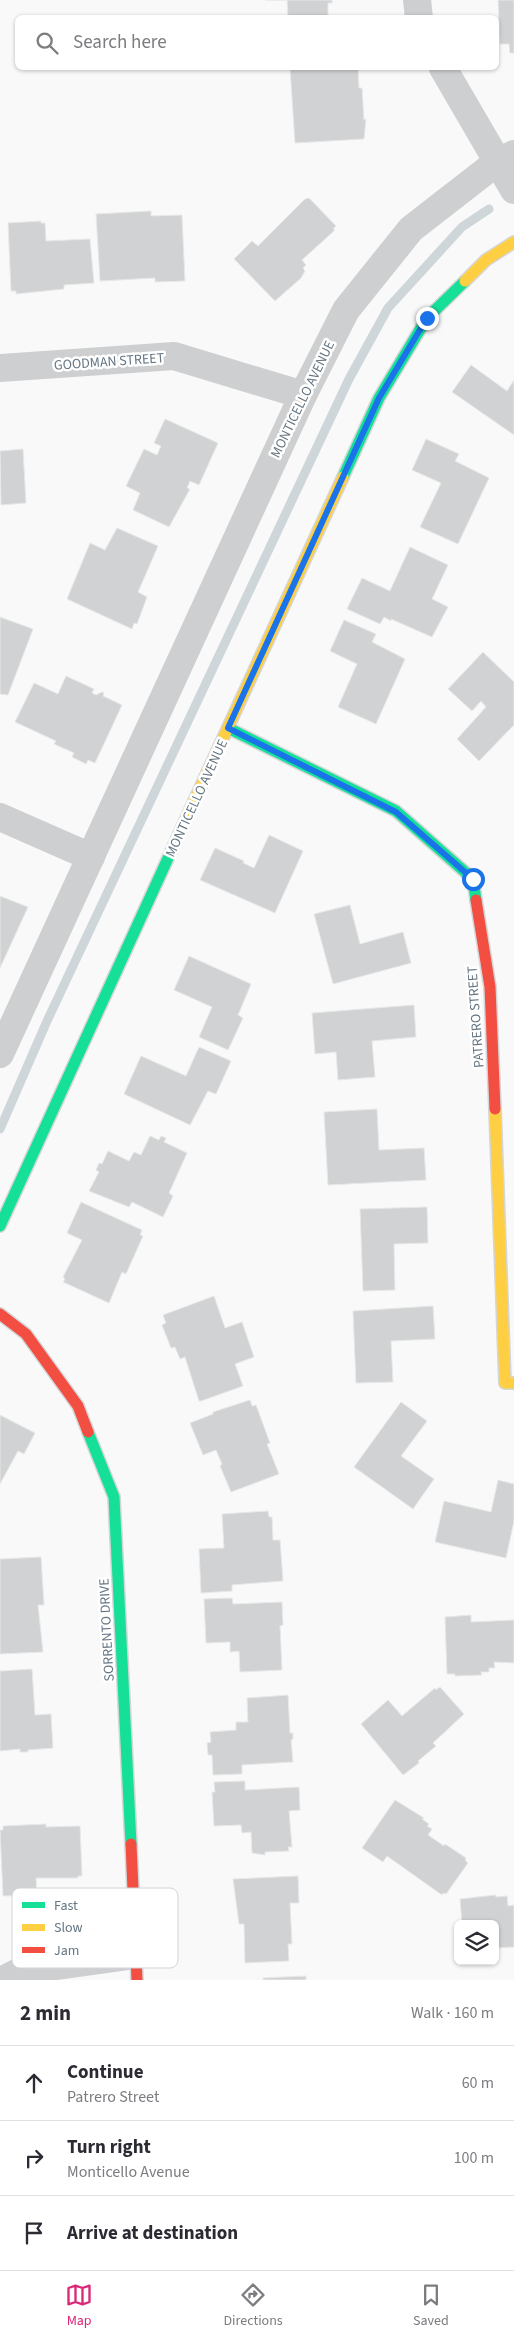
<!DOCTYPE html>
<html lang="en">
<head>
<meta charset="utf-8">
<style>
	body { margin:0; font-family:"Source Sans 3",sans-serif; background:#f7f7f7; color:#2b2b33 }
	.controls { position:absolute; right:15px; bottom:15px; display:grid; overflow:hidden; border-radius:8px; box-shadow:0 1px 4px #0004 }
	.controls button { width:45px; height:45px; display:grid; place-items:center; padding:0; border:0; border-bottom:1px solid #e1e1e2; background:#fff; color:#2b2b33; font:25px sans-serif }
	.stop { position:absolute; width:15px; height:15px; margin:-11px; border:4px solid #1a73e8; border-radius:50%; background:#fff }
	.stop.end { background:#1a73e8; border-color:#fff; box-shadow:0 1px 5px #0008 }
	.list { margin:0; padding:0; list-style:none }
	h2 { display:flex; justify-content:space-between; align-items:center; height:65px; margin:0; padding:0 20px; font-size:21px }
	h2 small { font-size:16px; font-weight:400; color:#7c7c81 }
	.list li { display:grid; grid-template-columns:32px 1fr auto; gap:15px; align-items:center; box-sizing:border-box; height:75px; padding:0 20px; border-top:1px solid #e1e1e2 }
	.list b { display:block; font-size:19px; white-space:nowrap }
	.list p { margin:0; font-size:16px; white-space:nowrap; color:#7c7c81 }
	.list em { font-size:16px; font-style:normal; color:#7c7c81 }
	.icon { flex:none; width:28px; height:28px; fill:none; stroke:currentColor; stroke-width:2; stroke-linecap:round; stroke-linejoin:round }
	.map { position:relative; flex:none; width:514px; height:1980px; overflow:hidden }
	.search { position:absolute; background:#fff; box-shadow:0 1px 4px #0004; left:15px; right:15px; top:15px; height:55px; display:flex; align-items:center; gap:12px; box-sizing:border-box; padding:0 18px; border-radius:8px; color:#7c7c81; font-size:19px }
	.sheet { height:290px; background:#fff }
	nav { display:flex; justify-content:space-around; align-items:center; box-sizing:border-box; height:70px; border-top:1px solid #e1e1e2; background:#fff; font-size:14px; color:#7c7c81 }
	nav a { display:grid; justify-items:center; gap:2px }
	nav .on { color:#db2777 }
	.map>svg:first-child { display:block }
</style>
</head>
<body>
<div class="map">
<svg width="514" height="1980" viewBox="0 0 514 1980">
	<rect width="100%" height="100%" fill="#f9f9f9"/>
	<g fill="none" stroke-linecap="round" stroke-linejoin="round">
		<!-- stream -->
		<path stroke="#ced6d9" stroke-width="9" d="M 0,1129 L 47,1021 L 349,379 L 388,308 L 462,227 L 489,209"/>
	</g>
	<!-- building -->
	<g fill="#d0d2d3" stroke="#e8e8e8">
		<path d="M 265,0 L 332,0 L 332,3 L 328,3 L 328,16 L 331,18 L 288,18 L 287,0 Z"/>
		<path d="M 498,0 L 514,0 L 514,53 L 510,53 L 509,44 L 500,44 Z"/>
		<path d="M 290,68 L 358,68 L 359,88 L 362,88 L 364,120 L 366,119 L 364,139 L 295,143 Z"/>
		<path d="M 309,198 L 336,226 L 333,229 L 335,230 L 302,260 L 306,265 L 303,268 L 305,271 L 301,278 L 275,301 L 234,259 L 252,241 L 258,246 L 305,199 Z"/>
		<path d="M 151,211 L 151,216 L 182,215 L 185,281 L 155,282 L 155,278 L 100,281 L 96,214 Z"/>
		<path d="M 41,221 L 41,223 L 45,223 L 46,241 L 90,239 L 94,283 L 64,285 L 64,289 L 16,294 L 16,291 L 11,291 L 8,223 Z"/>
		<path d="M 471,365 L 507,391 L 514,380 L 514,435 L 452,392 Z"/>
		<path d="M 165,419 L 218,443 L 199,485 L 190,481 L 187,488 L 190,489 L 169,527 L 133,510 L 140,493 L 126,486 L 144,449 L 157,455 L 161,446 L 154,443 Z"/>
		<path d="M 426,439 L 459,454 L 455,461 L 489,478 L 458,544 L 420,527 L 441,483 L 412,470 Z"/>
		<path d="M 23,449 L 26,503 L 1,505 L 0,451 Z"/>
		<path d="M 117,528 L 158,546 L 138,592 L 147,597 L 137,624 L 134,623 L 132,629 L 67,599 L 90,543 L 105,550 Z"/>
		<path d="M 410,547 L 448,565 L 432,599 L 448,607 L 432,637 L 391,619 L 391,621 L 384,617 L 380,624 L 347,609 L 362,578 L 390,591 Z"/>
		<path d="M 0,617 L 33,629 L 8,695 L 0,694 Z"/>
		<path d="M 344,620 L 376,634 L 372,642 L 405,659 L 376,724 L 338,707 L 357,664 L 330,651 Z"/>
		<path d="M 483,652 L 514,682 L 514,725 L 479,761 L 457,739 L 486,707 L 481,701 L 472,711 L 448,689 Z"/>
		<path d="M 66,676 L 94,689 L 92,693 L 96,695 L 102,692 L 104,693 L 103,696 L 122,705 L 95,763 L 88,760 L 86,764 L 72,757 L 74,753 L 54,744 L 56,741 L 15,722 L 34,683 L 58,694 Z"/>
		<path d="M 269,835 L 303,851 L 275,913 L 200,880 L 215,848 L 244,861 L 243,863 L 254,868 Z"/>
		<path d="M 0,896 L 28,907 L 0,968 Z"/>
		<path d="M 350,905 L 360,944 L 403,932 L 411,963 L 333,984 L 314,914 Z"/>
		<path d="M 189,956 L 251,984 L 238,1015 L 243,1018 L 228,1050 L 199,1037 L 212,1007 L 174,990 Z"/>
		<path d="M 414,1005 L 416,1037 L 372,1041 L 375,1077 L 338,1080 L 336,1052 L 315,1054 L 312,1013 Z"/>
		<path d="M 199,1047 L 231,1061 L 216,1094 L 208,1091 L 190,1125 L 124,1094 L 141,1056 L 186,1076 Z"/>
		<path d="M 377,1109 L 379,1150 L 424,1148 L 426,1180 L 328,1185 L 324,1112 Z"/>
		<path d="M 150,1136 L 159,1140 L 161,1136 L 166,1138 L 164,1142 L 187,1153 L 169,1193 L 173,1196 L 163,1217 L 132,1202 L 129,1207 L 89,1191 L 99,1172 L 96,1170 L 99,1163 L 102,1164 L 108,1151 L 129,1161 L 134,1152 L 141,1155 Z"/>
		<path d="M 81,1202 L 142,1230 L 140,1235 L 143,1236 L 126,1274 L 122,1272 L 109,1303 L 63,1282 L 65,1279 L 63,1277 L 82,1240 L 67,1233 Z"/>
		<path d="M 427,1207 L 428,1243 L 394,1244 L 395,1290 L 363,1291 L 360,1209 Z"/>
		<path d="M 214,1296 L 225,1328 L 242,1322 L 254,1357 L 235,1364 L 243,1386 L 201,1401 L 199,1401 L 185,1357 L 180,1359 L 175,1347 L 171,1348 L 162,1325 L 166,1323 L 163,1315 Z"/>
		<path d="M 433,1306 L 435,1339 L 391,1341 L 393,1382 L 356,1383 L 353,1311 Z"/>
		<path d="M 250,1400 L 252,1406 L 256,1405 L 270,1443 L 267,1444 L 279,1474 L 231,1492 L 220,1466 L 222,1464 L 216,1450 L 203,1455 L 190,1423 L 213,1414 L 213,1412 Z"/>
		<path d="M 401,1402 L 427,1421 L 401,1456 L 434,1479 L 413,1509 L 354,1467 Z"/>
		<path d="M 0,1415 L 35,1433 L 24,1454 L 18,1451 L 0,1484 Z"/>
		<path d="M 498,1480 L 514,1484 L 514,1521 L 506,1558 L 435,1542 L 444,1501 L 491,1512 Z"/>
		<path d="M 268,1511 L 269,1517 L 272,1517 L 273,1540 L 280,1540 L 283,1581 L 232,1585 L 232,1591 L 201,1593 L 199,1549 L 224,1548 L 222,1514 Z"/>
		<path d="M 41,1557 L 44,1605 L 38,1605 L 43,1652 L 0,1654 L 0,1559 Z"/>
		<path d="M 232,1598 L 233,1604 L 282,1602 L 283,1625 L 280,1626 L 282,1670 L 240,1672 L 239,1651 L 230,1652 L 230,1642 L 206,1643 L 204,1599 Z"/>
		<path d="M 471,1615 L 471,1622 L 514,1620 L 514,1663 L 494,1662 L 495,1668 L 489,1668 L 489,1672 L 481,1672 L 482,1675 L 455,1676 L 455,1674 L 447,1674 L 445,1617 Z"/>
		<path d="M 32,1669 L 35,1715 L 51,1714 L 53,1748 L 28,1750 L 28,1752 L 20,1752 L 20,1749 L 0,1751 L 0,1671 Z"/>
		<path d="M 440,1687 L 464,1714 L 433,1743 L 436,1746 L 418,1761 L 419,1763 L 403,1775 L 361,1724 L 388,1700 L 402,1716 L 435,1688 L 436,1690 Z"/>
		<path d="M 288,1695 L 290,1733 L 293,1733 L 293,1739 L 291,1740 L 293,1762 L 242,1765 L 242,1774 L 213,1775 L 212,1755 L 208,1755 L 207,1743 L 211,1742 L 210,1732 L 236,1730 L 236,1722 L 248,1722 L 247,1698 Z"/>
		<path d="M 245,1781 L 245,1790 L 299,1787 L 300,1810 L 289,1811 L 292,1847 L 288,1847 L 289,1851 L 265,1852 L 265,1855 L 252,1853 L 251,1832 L 242,1833 L 241,1825 L 214,1826 L 212,1792 L 215,1792 L 214,1782 Z"/>
		<path d="M 395,1800 L 424,1818 L 422,1819 L 429,1824 L 427,1826 L 432,1829 L 428,1835 L 444,1846 L 445,1844 L 466,1858 L 465,1860 L 468,1863 L 446,1894 L 443,1893 L 442,1895 L 387,1856 L 383,1862 L 362,1848 Z"/>
		<path d="M 46,1824 L 46,1827 L 80,1826 L 82,1876 L 78,1876 L 78,1878 L 36,1878 L 37,1895 L 3,1896 L 0,1830 L 3,1830 L 3,1826 Z"/>
		<path d="M 298,1876 L 299,1903 L 290,1903 L 292,1944 L 288,1944 L 289,1961 L 245,1963 L 244,1924 L 239,1924 L 233,1879 Z"/>
		<path d="M 495,1895 L 496,1897 L 507,1896 L 508,1906 L 514,1905 L 514,1947 L 495,1948 L 495,1924 L 462,1924 L 460,1899 Z"/>
		<path d="M 306,1976 L 306,1980 L 263,1980 L 263,1978 Z"/>
	</g>
	<g fill="none" stroke-linecap="round" stroke-linejoin="round">
		<!-- fast casing -->
		<g stroke="#d5d6d7" stroke-width="14">
			<g id="fast">
				<path d="M 343,477 L 379,398 L 427,318 L 465,281"/>
				<path d="M 228,728 L 396,811 L 473,879 L 476,900"/>
				<path d="M 0,1226 L 185,821"/>
				<path d="M 88,1432 L 114,1497 L 131,1844"/>
			</g>
		</g>
		<!-- slow casing -->
		<g stroke="#d5d6d7" stroke-width="14">
			<g id="slow">
				<path d="M 465,281 L 486,260 L 514,242"/>
				<path d="M 185,821 L 343,477"/>
				<path d="M 495,1109 L 505,1383 L 514,1383"/>
			</g>
		</g>
		<!-- jam casing -->
		<g stroke="#d5d6d7" stroke-width="14">
			<g id="jam">
				<path d="M 476,900 L 490,987 L 495,1109"/>
				<path d="M 0,1314 L 26,1334 L 78,1406 L 88,1432"/>
				<path d="M 131,1844 L 137,1980"/>
			</g>
		</g>
		<!-- street -->
		<g stroke="#cecfd0" stroke-width="28">
			<path d="M 417,0 L 419,18"/>
			<path d="M 443,68 L 514,190"/>
			<path d="M 0,368 L 174,356 L 303,395"/>
			<path d="M 0,817 L 91,857"/>
			<path d="M 0,1054 L 303,395 L 346,310 L 411,229 L 496,163 L 514,154"/>
			<path d="M 3,1980 L 20,1971 L 136,1955"/>
		</g>
		<!-- fast -->
		<use href="#fast" stroke="#16e098" stroke-width="11"/>
		<!-- slow -->
		<use href="#slow" stroke="#ffcf43" stroke-width="11"/>
		<!-- jam -->
		<use href="#jam" stroke="#f24e42" stroke-width="11"/>
	</g>
	<g fill="none" stroke-linecap="round" stroke-linejoin="round">
		<!-- route -->
		<path stroke="#1a73e8" stroke-width="6" d="M 427,318 L 379,398 L 228,728 L 396,812 L 473,879"/>
	</g>
	<g text-anchor="middle" stroke-width="5" stroke-linejoin="round" paint-order="stroke">
		<!-- street labels -->
		<g font-size="14" fill="#657683" stroke="#fff">
			<text transform="translate(109 361) rotate(-4)" y="5">GOODMAN STREET</text>
			<text transform="translate(302 399) rotate(-64)" y="5">MONTICELLO AVENUE</text>
			<text transform="translate(196 798) rotate(-65)" y="5">MONTICELLO AVENUE</text>
			<text transform="translate(475 1017) rotate(-94)" y="5">PATRERO STREET</text>
			<text transform="translate(106 1630) rotate(-93)" y="5">SORRENTO DRIVE</text>
		</g>
	</g>
	<!-- legend -->
	<rect x="12" y="1888" width="166" height="80" rx="8" fill="#fff" stroke="#d1d6da" stroke-width="1"/>
	<rect x="22" y="1902" width="23" height="6" fill="#16e098"/>
	<rect x="22" y="1924" width="23" height="7" fill="#ffcf43"/>
	<rect x="22" y="1947" width="23" height="6" fill="#f24e42"/>
	<g font-size="14" fill="#657683">
		<text x="54" y="1910">Fast</text>
		<text x="54" y="1932">Slow</text>
		<text x="54" y="1955">Jam</text>
	</g>
</svg>
<div class="controls">
<button><svg class="icon" aria-label="layers" viewBox="0 0 24 24"><path d="M12 4l9 5-9 5-9-5zM3 14l9 5 9-5"/></svg></button>
</div>
<div class="stop" style="left:473px;top:879px"></div>
<div class="stop end" style="left:427px;top:318px"></div>
<div class="search"><svg class="icon" aria-label="search" viewBox="0 0 24 24"><circle cx="10" cy="10" r="6"/><path d="M15 15l6 6"/></svg>Search here</div>
</div>
<section class="sheet">
<h2>2 min<small>Walk · 160 m</small></h2>
<ul class="list">
<li><svg class="icon" aria-label="ahead" viewBox="0 0 24 24"><path d="M12 20V5M6 11l6-6 6 6"/></svg><div><b>Continue</b><p>Patrero Street</p></div><em>60 m</em></li>
<li><svg class="icon" aria-label="right" viewBox="0 0 24 24"><path d="M7 20v-9h11M14 6l5 5-5 5"/></svg><div><b>Turn right</b><p>Monticello Avenue</p></div><em>100 m</em></li>
<li><svg class="icon" aria-label="arrive" viewBox="0 0 24 24"><path d="M6 21V4h12l-3 4 3 4H6"/></svg><div><b>Arrive at destination</b></div></li>
</ul>
</section>
<nav>
<a class="on"><svg class="icon" aria-label="map" viewBox="0 0 24 24"><path d="M3 6l6-2 6 2 6-2v14l-6 2-6-2-6 2zM9 4v14M15 6v14"/></svg>Map</a>
<a><svg class="icon" aria-label="directions" viewBox="0 0 24 24"><path d="M12 3l9 9-9 9-9-9zM9 14v-3h6M13 9l2 2-2 2"/></svg>Directions</a>
<a><svg class="icon" aria-label="saved" viewBox="0 0 24 24"><path d="M7 4h10v16l-5-4-5 4z"/></svg>Saved</a>
</nav>
</body>
</html>
